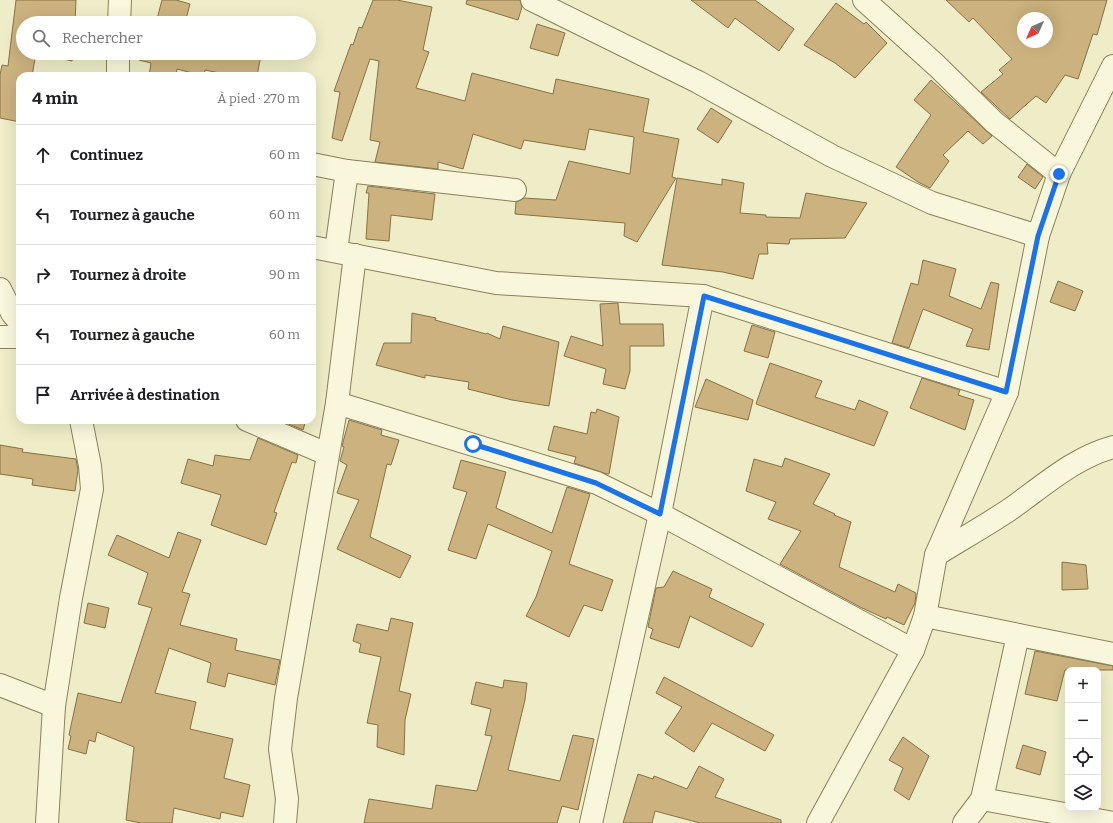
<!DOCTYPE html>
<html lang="fr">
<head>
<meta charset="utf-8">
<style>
	body { margin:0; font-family:Bitter,serif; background:#f2f2f2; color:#202124 }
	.controls { position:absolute; right:12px; bottom:12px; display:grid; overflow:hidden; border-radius:8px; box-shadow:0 4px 16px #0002 }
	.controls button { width:36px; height:36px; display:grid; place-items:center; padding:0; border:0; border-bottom:1px solid #e0e0e0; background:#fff; color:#202124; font:20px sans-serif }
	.compass { position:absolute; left:1017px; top:12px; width:36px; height:36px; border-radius:50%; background:#fff; box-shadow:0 4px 16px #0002; rotate:225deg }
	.stop { position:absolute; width:12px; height:12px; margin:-9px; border:3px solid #1a73e8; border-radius:50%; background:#fff }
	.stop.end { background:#1a73e8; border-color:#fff; box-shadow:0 1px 4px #0008 }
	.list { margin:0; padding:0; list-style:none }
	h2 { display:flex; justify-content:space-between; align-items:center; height:52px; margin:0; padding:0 16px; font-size:17px }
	h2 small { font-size:13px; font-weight:400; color:#757577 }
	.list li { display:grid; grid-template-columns:26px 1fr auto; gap:12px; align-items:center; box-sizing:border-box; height:60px; padding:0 16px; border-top:1px solid #e0e0e0 }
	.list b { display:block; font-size:15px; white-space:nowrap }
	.list em { font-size:13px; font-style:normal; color:#757577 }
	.icon { flex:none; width:22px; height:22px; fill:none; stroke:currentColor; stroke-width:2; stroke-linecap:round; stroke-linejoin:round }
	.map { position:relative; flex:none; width:1113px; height:823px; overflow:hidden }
	.search { position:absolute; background:#fff; box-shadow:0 4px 16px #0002; left:16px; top:16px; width:300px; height:44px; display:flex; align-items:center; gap:10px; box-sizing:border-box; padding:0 14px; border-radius:22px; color:#757577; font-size:15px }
	.panel { position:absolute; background:#fff; box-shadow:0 4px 16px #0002; left:16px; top:72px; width:300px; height:352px; border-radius:12px }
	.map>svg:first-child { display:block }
</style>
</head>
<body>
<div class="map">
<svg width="1113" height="823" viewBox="0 0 1113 823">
	<rect width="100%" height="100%" fill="#eeedc7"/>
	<!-- building -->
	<g fill="#cbb27e" stroke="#897143" fill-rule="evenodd">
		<path d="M 16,0 L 76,0 L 75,23 L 23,23 L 23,53 L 36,53 L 32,76 L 20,76 L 20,122 L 0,118 L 0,75 L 2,65 L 8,66 Z"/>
		<path d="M 162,0 L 176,0 L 190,4 L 185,23 L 172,23 L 157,19 Z"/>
		<path d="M 373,0 L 397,0 L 432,7 L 423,50 L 429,52 L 416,88 L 465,101 L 472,73 L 553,94 L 556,79 L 649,99 L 643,132 L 679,139 L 672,177 L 676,178 L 637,242 L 624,236 L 625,223 L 515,214 L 516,202 L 524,198 L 556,200 L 569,161 L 630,174 L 634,137 L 589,129 L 585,150 L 524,140 L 521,149 L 473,134 L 463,169 L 438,162 L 438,169 L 375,162 L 380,142 L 370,140 L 379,61 L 370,59 L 342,141 L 332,138 L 340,92 L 334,91 L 351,44 L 353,45 L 359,27 L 362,28 Z"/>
		<path d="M 467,0 L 520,0 L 522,7 L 518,20 L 466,4 Z"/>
		<path d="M 691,0 L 755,0 L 794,29 L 779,51 L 735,18 L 728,28 Z"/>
		<path d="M 946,0 L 1107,0 L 1097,35 L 1093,34 L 1078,79 L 1065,75 L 1046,103 L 1036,96 L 1010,119 L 981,92 L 1003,74 L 999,70 L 1012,59 L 973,18 L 969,22 ZM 1023,18 L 1047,18 L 1047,42 L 1023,42 Z"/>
		<path d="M 836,3 L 864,24 L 866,22 L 887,43 L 855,78 L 835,63 L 804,45 Z"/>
		<path d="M 537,24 L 565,33 L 558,56 L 530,48 Z"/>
		<path d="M 38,53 L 73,53 L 72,61 Z"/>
		<path d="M 140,53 L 251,53 L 261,55 L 257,76 L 234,76 L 205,70 L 204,76 L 177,69 L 176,76 L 149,76 L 151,63 L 139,60 Z"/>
		<path d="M 931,80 L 992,136 L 983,144 L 968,131 L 943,155 L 949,161 L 930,188 L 918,182 L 896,167 L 931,115 L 914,100 Z"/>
		<path d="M 711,108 L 732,121 L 718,143 L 697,129 Z"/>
		<path d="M 1027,164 L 1043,177 L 1035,189 L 1018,177 Z"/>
		<path d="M 677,178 L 722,185 L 722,179 L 744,183 L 740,213 L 766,215 L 766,217 L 800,218 L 806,193 L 867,203 L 845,238 L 790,239 L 789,244 L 767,243 L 768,254 L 759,254 L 753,279 L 723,272 L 662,265 Z"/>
		<path d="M 368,186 L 435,194 L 432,220 L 391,215 L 389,241 L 366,239 L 369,193 L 366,193 Z"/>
		<path d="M 923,260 L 956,269 L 949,296 L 981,309 L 991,282 L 999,284 L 989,350 L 966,346 L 973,329 L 923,309 L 909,348 L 892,343 L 911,283 L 918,285 Z"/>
		<path d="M 1058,281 L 1083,291 L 1075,311 L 1050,302 Z"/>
		<path d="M 618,303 L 620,324 L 663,324 L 664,346 L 630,346 L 630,371 L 625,389 L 603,384 L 606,369 L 564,356 L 571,336 L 603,346 L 600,304 Z"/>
		<path d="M 412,313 L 436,318 L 435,320 L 486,334 L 487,333 L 500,339 L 503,326 L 559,342 L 549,406 L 512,400 L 468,389 L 469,382 L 425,375 L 425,378 L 376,365 L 384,343 L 411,343 Z"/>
		<path d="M 752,325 L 775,332 L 768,358 L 744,351 Z"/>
		<path d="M 770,363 L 822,381 L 815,397 L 855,410 L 859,400 L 888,412 L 874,446 L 756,404 Z"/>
		<path d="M 922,378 L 960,390 L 958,395 L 974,400 L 965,430 L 910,408 Z"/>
		<path d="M 706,379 L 753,400 L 748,420 L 695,407 Z"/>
		<path d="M 597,409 L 619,417 L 609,474 L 607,474 L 574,463 L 576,457 L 548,450 L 554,426 L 587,434 L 591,412 L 596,413 Z"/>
		<path d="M 279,420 L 306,420 L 303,430 Z"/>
		<path d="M 349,420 L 382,430 L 381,435 L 399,440 L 391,465 L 387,464 L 370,537 L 411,556 L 400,578 L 337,549 L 359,500 L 337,493 L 347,465 L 340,461 L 344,447 L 342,446 Z"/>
		<path d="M 258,438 L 298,455 L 296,463 L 292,462 L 274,512 L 277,513 L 266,545 L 211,525 L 221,495 L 181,483 L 188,459 L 213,466 L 215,455 L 250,460 Z"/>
		<path d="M 0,445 L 23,449 L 22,452 L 76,459 L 78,470 L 75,491 L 32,485 L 33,479 L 0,474 Z"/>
		<path d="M 785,458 L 830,474 L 813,504 L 835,514 L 834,515 L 851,522 L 839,567 L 895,592 L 898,584 L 916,593 L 915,603 L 904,625 L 887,617 L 886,619 L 862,608 L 780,564 L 801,531 L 768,519 L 776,502 L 746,491 L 754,459 L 782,467 Z"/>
		<path d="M 461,460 L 506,472 L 496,508 L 552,533 L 567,487 L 590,494 L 569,564 L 613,580 L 602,611 L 584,605 L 569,637 L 526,616 L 536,597 L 552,551 L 488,524 L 476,559 L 448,550 L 467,492 L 453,488 Z"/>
		<path d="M 178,532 L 201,540 L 182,592 L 190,594 L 180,625 L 237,639 L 235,650 L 280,660 L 275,685 L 228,673 L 225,687 L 207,682 L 211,663 L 169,648 L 155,693 L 196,702 L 190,729 L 233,739 L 224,778 L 250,785 L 243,817 L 221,812 L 220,819 L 174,808 L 172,823 L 141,823 L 126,820 L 134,747 L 97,732 L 95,742 L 89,740 L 86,754 L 68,749 L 71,736 L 69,735 L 78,693 L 121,703 L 152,608 L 138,604 L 148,573 L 108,555 L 117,535 L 169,558 Z"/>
		<path d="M 1062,562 L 1086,565 L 1088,589 L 1062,590 Z"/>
		<path d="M 673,571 L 712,589 L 709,597 L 764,624 L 752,647 L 690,616 L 679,648 L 650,638 L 653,629 L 648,627 L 656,588 L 664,587 Z"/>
		<path d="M 88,603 L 109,608 L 105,628 L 84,623 Z"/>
		<path d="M 391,618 L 413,623 L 399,691 L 411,694 L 405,720 L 404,755 L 377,747 L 378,725 L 367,723 L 381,657 L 359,652 L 361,644 L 353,641 L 357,624 L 388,631 Z"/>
		<path d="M 1035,651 L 1113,666 L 1113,670 L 1065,670 L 1057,701 L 1025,694 Z"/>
		<path d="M 664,677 L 774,735 L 765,751 L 712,723 L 694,752 L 665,733 L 682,707 L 656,693 Z"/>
		<path d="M 504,680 L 527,683 L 525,700 L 508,770 L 560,781 L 573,735 L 594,739 L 578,810 L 562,806 L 557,823 L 364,823 L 369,799 L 432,809 L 436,785 L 477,791 L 492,736 L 485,735 L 491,709 L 471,704 L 476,682 L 503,688 Z"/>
		<path d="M 903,737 L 929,756 L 909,800 L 894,790 L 903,768 L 889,760 Z"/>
		<path d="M 1023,745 L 1046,752 L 1040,775 L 1016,768 Z"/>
		<path d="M 699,766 L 724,779 L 715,797 L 781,820 L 781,823 L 700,823 L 655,811 L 652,823 L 623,823 L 638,774 L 653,779 L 654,776 L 687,789 Z"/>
	</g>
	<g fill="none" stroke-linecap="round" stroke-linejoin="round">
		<!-- street casing -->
		<g stroke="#8a805d" stroke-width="24">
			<g id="street">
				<path d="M 532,0 L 698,82 L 832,156 L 932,203 L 1038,236"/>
				<path d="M 864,0 L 937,66 L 994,122 L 1059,174"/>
				<path d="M 119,23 L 120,0"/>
				<path d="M 118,76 L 118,53"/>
				<path d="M 312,164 L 347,171 L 336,251"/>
				<path d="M 347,171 L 515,190"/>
				<path d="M 312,247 L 496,283 L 703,296 L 1007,392"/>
				<path d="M 0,289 L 12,313 L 20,323"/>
				<path d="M 0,337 L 20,337"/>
				<path d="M 337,403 L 355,255"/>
				<path d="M 247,420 L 327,454"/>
				<path d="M 936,555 C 960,540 985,526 1009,510 C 1042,487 1073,458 1113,447"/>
				<path d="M 925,616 L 1113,654"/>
				<path d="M 0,685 L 54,706"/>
				<path d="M 982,799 L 1113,823"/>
				<path d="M 47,823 L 54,706 L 71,598 L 92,489 L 90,466 L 81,420"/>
				<path d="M 285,823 L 287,799 L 280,749 L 286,698 L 337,403 L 597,483 L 660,514 L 913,650"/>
				<path d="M 591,823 L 660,514 L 703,296"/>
				<path d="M 818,823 L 913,650 L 925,616 L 936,555 L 1007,392 L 1038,236 L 1059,174 L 1113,66"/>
				<path d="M 964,823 L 982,799 L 1018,635"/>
			</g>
		</g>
		<!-- street -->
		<use href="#street" stroke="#f9f7db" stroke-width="22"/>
	</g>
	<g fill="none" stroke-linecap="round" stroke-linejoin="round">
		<!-- route -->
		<path stroke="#1a73e8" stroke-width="5" d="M 473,444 L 596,483 L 660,514 L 704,296 L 1006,392 L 1038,236 L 1059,174"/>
	</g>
</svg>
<div class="controls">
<button>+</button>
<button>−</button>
<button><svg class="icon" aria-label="locate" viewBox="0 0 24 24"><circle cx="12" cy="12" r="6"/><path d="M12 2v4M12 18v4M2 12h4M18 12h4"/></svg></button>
<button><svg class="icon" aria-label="layers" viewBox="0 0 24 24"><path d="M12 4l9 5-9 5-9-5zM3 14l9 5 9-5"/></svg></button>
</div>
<svg class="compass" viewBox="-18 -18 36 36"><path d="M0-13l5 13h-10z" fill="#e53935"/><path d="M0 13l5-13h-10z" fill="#757577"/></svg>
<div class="stop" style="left:473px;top:444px"></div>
<div class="stop end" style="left:1059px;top:174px"></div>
<div class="search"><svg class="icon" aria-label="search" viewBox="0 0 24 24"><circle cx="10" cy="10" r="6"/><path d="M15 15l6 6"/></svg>Rechercher</div>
<section class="panel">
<h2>4 min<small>À pied · 270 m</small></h2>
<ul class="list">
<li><svg class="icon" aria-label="ahead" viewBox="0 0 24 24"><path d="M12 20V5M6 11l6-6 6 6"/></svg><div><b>Continuez</b></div><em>60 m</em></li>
<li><svg class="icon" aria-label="left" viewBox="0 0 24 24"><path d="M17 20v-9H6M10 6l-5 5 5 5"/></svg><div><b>Tournez à gauche</b></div><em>60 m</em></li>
<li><svg class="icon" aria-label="right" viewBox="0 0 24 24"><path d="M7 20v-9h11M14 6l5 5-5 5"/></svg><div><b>Tournez à droite</b></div><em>90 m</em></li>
<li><svg class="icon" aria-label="left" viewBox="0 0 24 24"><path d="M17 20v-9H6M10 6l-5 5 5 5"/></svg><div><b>Tournez à gauche</b></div><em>60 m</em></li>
<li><svg class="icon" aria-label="arrive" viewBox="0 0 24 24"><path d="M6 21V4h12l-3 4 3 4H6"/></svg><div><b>Arrivée à destination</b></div></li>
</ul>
</section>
</div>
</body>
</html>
